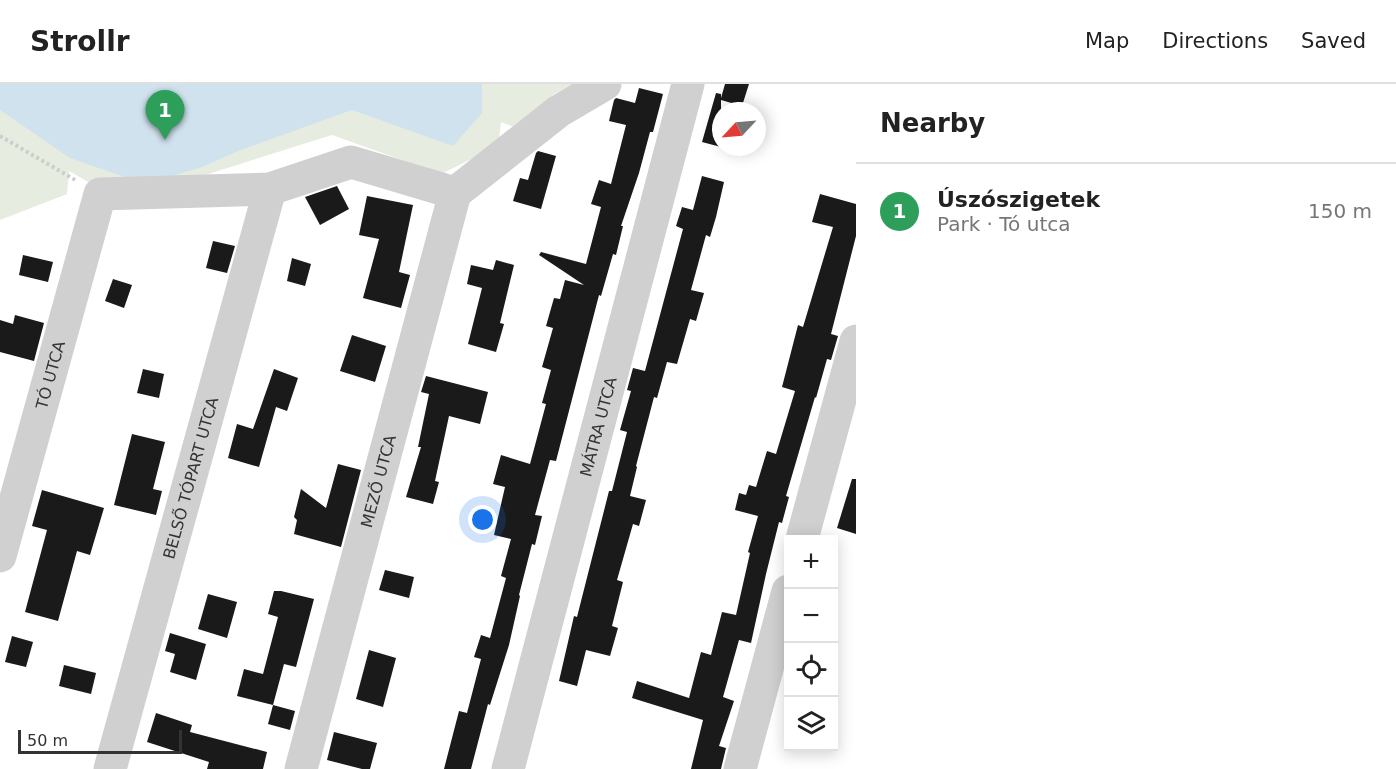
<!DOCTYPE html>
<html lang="en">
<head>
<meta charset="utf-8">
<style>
	body { margin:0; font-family:"DejaVu Sans",sans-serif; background:#f6f6f6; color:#222 }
	.controls { position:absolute; right:18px; bottom:18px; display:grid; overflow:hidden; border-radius:0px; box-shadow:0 3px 15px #0003 }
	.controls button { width:54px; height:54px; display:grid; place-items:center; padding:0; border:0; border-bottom:2px solid #e0e0e0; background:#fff; color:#222; font:30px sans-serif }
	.compass { position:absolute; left:712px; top:18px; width:54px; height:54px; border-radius:50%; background:#fff; box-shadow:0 3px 15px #0003; rotate:244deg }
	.scale { position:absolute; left:18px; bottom:15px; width:164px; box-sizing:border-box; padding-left:6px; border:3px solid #333; border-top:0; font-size:16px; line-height:21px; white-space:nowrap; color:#333; -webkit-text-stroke:4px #fff; paint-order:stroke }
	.you { position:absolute; left:483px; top:436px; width:21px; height:21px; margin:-15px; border:4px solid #fff; border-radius:50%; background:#1a73e8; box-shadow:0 0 0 9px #1a73e833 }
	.badge { display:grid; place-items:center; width:39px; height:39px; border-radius:50%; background:#d93025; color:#fff; font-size:20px; font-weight:700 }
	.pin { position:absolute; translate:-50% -50px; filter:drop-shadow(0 2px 3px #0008) }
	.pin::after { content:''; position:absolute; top:32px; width:21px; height:18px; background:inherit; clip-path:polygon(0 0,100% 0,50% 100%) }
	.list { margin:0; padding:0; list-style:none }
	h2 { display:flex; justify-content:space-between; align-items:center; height:78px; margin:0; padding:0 24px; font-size:26px }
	h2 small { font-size:20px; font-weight:400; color:#767676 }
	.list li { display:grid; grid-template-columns:39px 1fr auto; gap:18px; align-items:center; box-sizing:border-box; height:96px; padding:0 24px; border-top:2px solid #e0e0e0 }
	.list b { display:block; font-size:22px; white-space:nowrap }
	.list p { margin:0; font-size:20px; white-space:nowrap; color:#767676 }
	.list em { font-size:20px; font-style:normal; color:#767676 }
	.icon { flex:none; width:33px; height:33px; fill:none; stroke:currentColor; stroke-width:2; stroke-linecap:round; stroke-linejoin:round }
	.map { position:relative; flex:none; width:856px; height:685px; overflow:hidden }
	header { display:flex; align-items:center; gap:36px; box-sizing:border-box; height:84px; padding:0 30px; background:#fff; border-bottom:2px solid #e0e0e0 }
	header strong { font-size:28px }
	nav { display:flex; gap:33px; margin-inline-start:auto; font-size:21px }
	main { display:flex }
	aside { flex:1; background:#fff }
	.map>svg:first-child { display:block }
</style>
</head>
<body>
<header>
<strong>Strollr</strong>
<nav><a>Map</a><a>Directions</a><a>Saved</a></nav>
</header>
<main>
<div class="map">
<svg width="856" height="685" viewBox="0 0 856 685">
	<rect width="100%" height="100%" fill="#fff"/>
	<!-- green -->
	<path fill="#e6ecdf" d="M 0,0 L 573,0 L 552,11 L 521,46 L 501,38 L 498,62 L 441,90 L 332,51 L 167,103 L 97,103 L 69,87 L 67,110 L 0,136 Z"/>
	<!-- water -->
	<path fill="#cfe2ee" d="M 0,0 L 482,0 L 482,29 L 453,62 L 352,26 L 238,67 L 202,83 L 145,100 L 70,74 L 0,26 Z"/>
	<!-- building -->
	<g fill="#1a1a1a">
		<path d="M 725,0 L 749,0 L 742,22 L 721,16 L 721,63 L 702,58 L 716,9 L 721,10 L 721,14 Z"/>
		<path d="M 639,4 L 663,10 L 653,48 L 650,48 L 639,89 L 621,142 L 623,142 L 616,171 L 613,170 L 601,212 L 599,211 L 556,377 L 550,376 L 535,431 L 542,432 L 535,461 L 532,460 L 519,511 L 520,512 L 509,561 L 490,621 L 488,620 L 471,685 L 444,685 L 459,627 L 467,629 L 481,575 L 474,573 L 481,551 L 490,554 L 506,494 L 501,492 L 511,455 L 494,451 L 505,403 L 493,400 L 501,371 L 530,380 L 546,320 L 542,319 L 551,286 L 542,283 L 553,244 L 546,242 L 554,214 L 560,215 L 565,196 L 584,201 L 539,171 L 541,168 L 586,180 L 601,123 L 591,120 L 599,96 L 611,100 L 626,41 L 609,37 L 614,16 L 616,14 L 635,19 Z"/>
		<path d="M 538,67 L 556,72 L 541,125 L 513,117 L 520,94 L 528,96 L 536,69 Z"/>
		<path d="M 702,92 L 724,98 L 716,133 L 710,153 L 706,151 L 691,206 L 704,209 L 696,237 L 690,235 L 677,280 L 667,278 L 657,314 L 654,313 L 636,382 L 637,383 L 630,412 L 646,416 L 639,442 L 633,440 L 617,496 L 623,498 L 612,542 L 618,544 L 610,572 L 586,566 L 577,602 L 559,597 L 574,532 L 577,533 L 609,407 L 612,407 L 627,348 L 620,346 L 631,307 L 627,306 L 633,284 L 645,287 L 683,145 L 676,142 L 682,123 L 693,126 Z"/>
		<path d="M 337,102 L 349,125 L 320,141 L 305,113 Z"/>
		<path d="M 820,110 L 856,120 L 856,152 L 831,250 L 838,252 L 831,276 L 827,275 L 816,314 L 815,313 L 786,412 L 789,413 L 782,439 L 779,438 L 766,490 L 751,559 L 739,556 L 723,613 L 734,617 L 719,662 L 726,664 L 721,685 L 691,685 L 703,636 L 632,614 L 637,597 L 689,614 L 701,568 L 711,571 L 722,528 L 736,531 L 750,469 L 748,468 L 758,432 L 735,426 L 739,409 L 746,411 L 749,401 L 756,403 L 767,367 L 776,370 L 795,307 L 782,303 L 798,241 L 803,243 L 833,143 L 812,138 Z"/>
		<path d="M 367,112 L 413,121 L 399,188 L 410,191 L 401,224 L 363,214 L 379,155 L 359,151 Z"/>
		<path d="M 213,157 L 235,162 L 227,189 L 206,184 Z"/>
		<path d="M 23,171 L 53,178 L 48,198 L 19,191 Z"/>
		<path d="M 292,174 L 311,180 L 305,202 L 287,197 Z"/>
		<path d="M 496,176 L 514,181 L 500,239 L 504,240 L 496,268 L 468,260 L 482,204 L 467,200 L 471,181 L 493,186 Z"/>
		<path d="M 113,195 L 132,201 L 124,224 L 105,217 Z"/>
		<path d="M 15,231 L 44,239 L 34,277 L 0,268 L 0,236 L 13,240 Z"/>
		<path d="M 352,251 L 386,262 L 375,298 L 340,287 Z"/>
		<path d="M 143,285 L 164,290 L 159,314 L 137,309 Z"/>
		<path d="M 274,285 L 298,294 L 287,327 L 276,323 L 259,383 L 228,374 L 237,340 L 253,345 Z"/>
		<path d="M 426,292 L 488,308 L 480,340 L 449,332 L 435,397 L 439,398 L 433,420 L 406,413 L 421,363 L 418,363 L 429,310 L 421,308 Z"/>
		<path d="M 132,350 L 165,358 L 153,405 L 162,407 L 156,431 L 114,421 Z"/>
		<path d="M 338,380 L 361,386 L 341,463 L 294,450 L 297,436 L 294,433 L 301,405 L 326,424 Z"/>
		<path d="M 852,395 L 856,395 L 856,450 L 837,444 Z"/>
		<path d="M 42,406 L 104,424 L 90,471 L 77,467 L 58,537 L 25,528 L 47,446 L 32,442 Z"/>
		<path d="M 385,486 L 414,493 L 409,514 L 379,506 Z"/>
		<path d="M 274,507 L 281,507 L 314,515 L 296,583 L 284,580 L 273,621 L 237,612 L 244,585 L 263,590 L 278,533 L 268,530 Z"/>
		<path d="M 208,510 L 237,518 L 227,554 L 198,545 Z"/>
		<path d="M 170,549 L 206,560 L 196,596 L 170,588 L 175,570 L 165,567 Z"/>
		<path d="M 12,552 L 33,558 L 26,583 L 5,578 Z"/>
		<path d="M 369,566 L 396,574 L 383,623 L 356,615 Z"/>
		<path d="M 64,581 L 96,589 L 91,610 L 59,602 Z"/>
		<path d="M 273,621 L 295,627 L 290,646 L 268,640 Z"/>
		<path d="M 156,629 L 192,641 L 190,648 L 267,668 L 263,685 L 207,685 L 209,678 L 147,658 Z"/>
		<path d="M 334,648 L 377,659 L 370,685 L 362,685 L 327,676 Z"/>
	</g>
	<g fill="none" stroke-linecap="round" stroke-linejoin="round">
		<!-- path -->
		<path stroke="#cdcdcd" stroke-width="4" stroke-dasharray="3 3" stroke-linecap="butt" d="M 0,52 L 77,97"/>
		<!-- minor -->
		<g stroke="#d0d0d0" stroke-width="33">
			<path d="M 802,455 L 856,257"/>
			<path id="s1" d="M 0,472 L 100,110 L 270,105 L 351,78 L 455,109 L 559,27 L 605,0"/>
			<path id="s2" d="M 110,685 L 270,105"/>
			<path id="s3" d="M 301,685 L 455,109"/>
			<path id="s4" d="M 508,685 L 688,0"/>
			<path d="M 740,685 L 788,507"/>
		</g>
	</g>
	<g text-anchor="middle" stroke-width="6" stroke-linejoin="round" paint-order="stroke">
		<!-- street labels -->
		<g font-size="16" fill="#333" stroke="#fff">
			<text dy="6" stroke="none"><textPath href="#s1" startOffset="188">TÓ UTCA</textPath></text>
			<text dy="6" stroke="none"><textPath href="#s4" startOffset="354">MÁTRA UTCA</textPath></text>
			<text dy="6" stroke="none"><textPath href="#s2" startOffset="302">BELSŐ TÓPART UTCA</textPath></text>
			<text dy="6" stroke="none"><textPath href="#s3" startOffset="298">MEZŐ UTCA</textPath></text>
		</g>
	</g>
</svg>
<div class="controls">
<button>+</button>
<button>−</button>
<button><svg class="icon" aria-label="locate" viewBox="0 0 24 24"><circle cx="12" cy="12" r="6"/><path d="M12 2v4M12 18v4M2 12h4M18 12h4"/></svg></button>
<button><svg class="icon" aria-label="layers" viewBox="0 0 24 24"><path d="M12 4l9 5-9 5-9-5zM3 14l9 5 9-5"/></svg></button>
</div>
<svg class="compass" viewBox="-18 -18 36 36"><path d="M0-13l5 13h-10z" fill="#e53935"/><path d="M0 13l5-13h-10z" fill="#767676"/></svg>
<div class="scale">50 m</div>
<div class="you"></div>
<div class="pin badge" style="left:165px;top:56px;background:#2e9e5b">1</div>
</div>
<aside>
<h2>Nearby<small></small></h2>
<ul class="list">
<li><span class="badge" style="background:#2e9e5b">1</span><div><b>Úszószigetek</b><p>Park · Tó utca</p></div><em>150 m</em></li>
</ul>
</aside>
</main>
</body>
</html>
